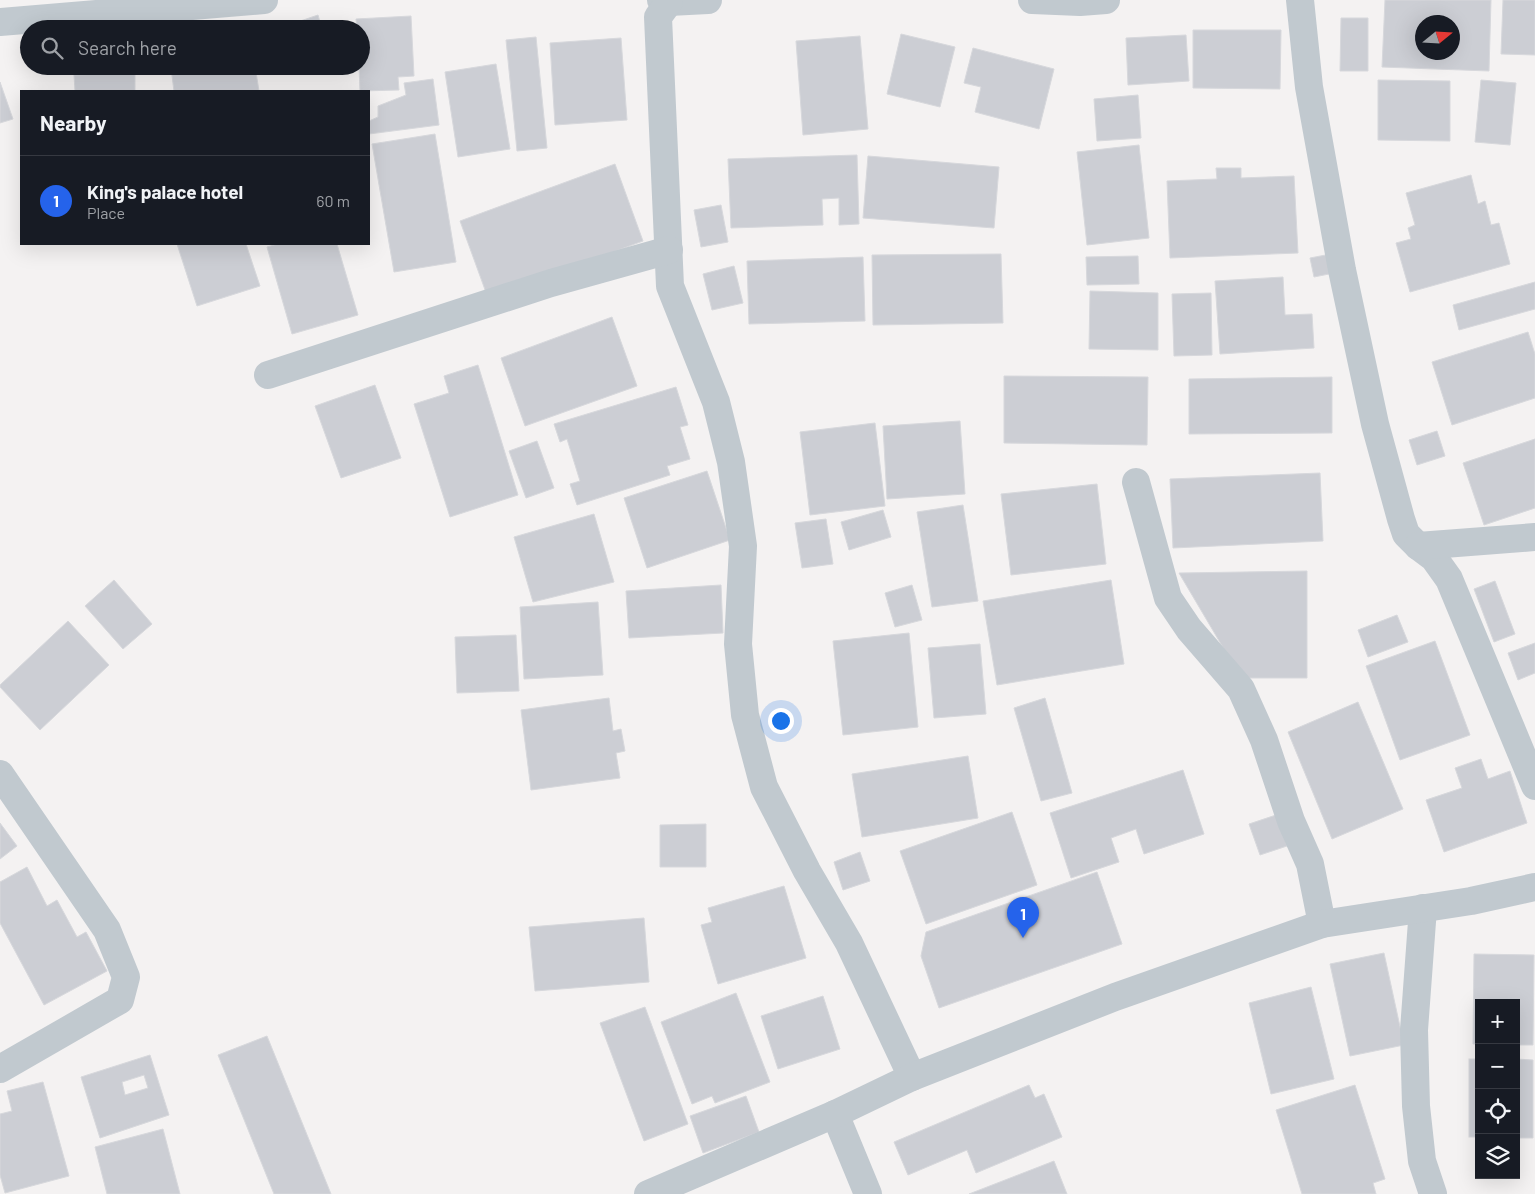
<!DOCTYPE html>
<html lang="en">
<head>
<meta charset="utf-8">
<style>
	body { margin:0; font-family:Barlow,sans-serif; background:#20242c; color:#f1f3f6 }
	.controls { position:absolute; right:15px; bottom:15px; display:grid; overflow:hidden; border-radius:0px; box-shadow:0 5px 20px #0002 }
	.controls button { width:45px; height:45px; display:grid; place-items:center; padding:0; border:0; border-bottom:1px solid #363941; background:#171b24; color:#f1f3f6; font:25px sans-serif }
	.compass { position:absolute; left:1415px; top:15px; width:45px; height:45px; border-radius:50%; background:#171b24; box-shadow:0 5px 20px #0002; rotate:72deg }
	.you { position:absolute; left:780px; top:720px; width:18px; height:18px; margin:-12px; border:4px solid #fff; border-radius:50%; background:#1a73e8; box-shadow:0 0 0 8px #1a73e833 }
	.badge { display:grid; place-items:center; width:32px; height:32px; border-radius:50%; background:#2563eb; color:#fff; font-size:16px; font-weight:700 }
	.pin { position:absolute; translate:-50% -41px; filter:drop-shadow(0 1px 2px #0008) }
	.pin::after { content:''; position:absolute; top:26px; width:18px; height:15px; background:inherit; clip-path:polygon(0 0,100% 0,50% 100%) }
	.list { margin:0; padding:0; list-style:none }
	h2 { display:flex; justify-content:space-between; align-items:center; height:65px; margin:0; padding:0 20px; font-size:21px }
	h2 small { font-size:16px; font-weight:400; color:#9ea1a6 }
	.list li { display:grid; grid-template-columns:32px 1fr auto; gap:15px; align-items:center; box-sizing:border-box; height:90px; padding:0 20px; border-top:1px solid #363941 }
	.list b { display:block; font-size:19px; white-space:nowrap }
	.list p { margin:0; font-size:16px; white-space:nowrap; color:#9ea1a6 }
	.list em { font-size:16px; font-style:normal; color:#9ea1a6 }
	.icon { flex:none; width:28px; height:28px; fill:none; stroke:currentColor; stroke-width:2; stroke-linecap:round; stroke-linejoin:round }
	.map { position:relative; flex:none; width:1535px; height:1194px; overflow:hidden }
	.search { position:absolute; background:#171b24; box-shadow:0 5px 20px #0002; left:20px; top:20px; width:350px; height:55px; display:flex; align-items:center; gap:12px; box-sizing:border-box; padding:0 18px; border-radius:28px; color:#9ea1a6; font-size:19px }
	.panel { position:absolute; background:#171b24; box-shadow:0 5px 20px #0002; left:20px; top:90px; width:350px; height:155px; border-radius:0px }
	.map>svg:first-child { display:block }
</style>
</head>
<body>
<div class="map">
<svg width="1535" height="1194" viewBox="0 0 1535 1194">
	<rect width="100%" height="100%" fill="#f4f2f2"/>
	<!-- building -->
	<g fill="#ccced4" stroke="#d7d8dc" fill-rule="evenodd">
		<path d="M 1385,0 L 1491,0 L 1489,71 L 1382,67 ZM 1422,22 L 1452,22 L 1452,52 L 1422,52 Z"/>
		<path d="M 1503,0 L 1535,0 L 1535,55 L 1501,54 Z"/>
		<path d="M 318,15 L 322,29 L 277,29 Z"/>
		<path d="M 411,16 L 414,76 L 398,77 L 399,90 L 360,91 L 359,66 L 361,66 L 361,29 L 357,29 L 356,19 Z"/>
		<path d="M 1341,18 L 1368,18 L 1368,71 L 1340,71 Z"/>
		<path d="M 1193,30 L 1281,30 L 1280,89 L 1193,88 Z"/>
		<path d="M 901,34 L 955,47 L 940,107 L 887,94 Z"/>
		<path d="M 1186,35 L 1189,81 L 1128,85 L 1126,38 Z"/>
		<path d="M 860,36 L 868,129 L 803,135 L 796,41 Z"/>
		<path d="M 536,37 L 547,148 L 517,151 L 506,40 Z"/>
		<path d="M 621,38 L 627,120 L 555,125 L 550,43 Z"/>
		<path d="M 973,48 L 1054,69 L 1039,129 L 975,112 L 981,87 L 964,83 Z"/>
		<path d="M 496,64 L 510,149 L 458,157 L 445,72 Z"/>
		<path d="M 181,66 L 255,66 L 259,91 L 174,91 L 171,68 Z"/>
		<path d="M 135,73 L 135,91 L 75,91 L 74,75 Z"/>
		<path d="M 433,79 L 439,125 L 369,134 L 369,121 L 378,117 L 378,106 L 406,95 L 404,83 Z"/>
		<path d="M 1378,80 L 1450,81 L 1450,141 L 1378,140 Z"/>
		<path d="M 1481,80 L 1516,83 L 1510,145 L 1475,142 Z"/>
		<path d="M 0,82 L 13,119 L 0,123 Z"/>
		<path d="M 1138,95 L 1141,138 L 1097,141 L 1094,99 Z"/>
		<path d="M 435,134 L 456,262 L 394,272 L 372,144 Z"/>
		<path d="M 1139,145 L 1149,238 L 1087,245 L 1077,152 Z"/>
		<path d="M 857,155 L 859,224 L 839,225 L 839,198 L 822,199 L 823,225 L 731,228 L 728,159 Z"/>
		<path d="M 868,156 L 999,167 L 994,228 L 863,218 Z"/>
		<path d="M 615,164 L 643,241 L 488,298 L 460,221 Z"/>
		<path d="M 1216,168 L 1241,168 L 1241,178 L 1294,176 L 1298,253 L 1170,258 L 1167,181 L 1217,179 Z"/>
		<path d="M 1471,175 L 1478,204 L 1485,201 L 1491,225 L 1499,223 L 1510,264 L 1410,292 L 1396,243 L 1411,239 L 1408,228 L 1415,225 L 1406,193 Z"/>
		<path d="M 721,205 L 728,242 L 701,247 L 694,210 Z"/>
		<path d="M 177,244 L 246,244 L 260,286 L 197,306 Z"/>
		<path d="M 278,244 L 337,244 L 358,315 L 292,334 L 267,247 Z"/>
		<path d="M 1336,253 L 1339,272 L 1314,277 L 1310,258 Z"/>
		<path d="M 1001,254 L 1003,323 L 873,325 L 872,255 Z"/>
		<path d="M 1138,256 L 1139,284 L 1087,285 L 1086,257 Z"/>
		<path d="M 863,257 L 865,321 L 749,324 L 747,261 Z"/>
		<path d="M 734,266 L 743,303 L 712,310 L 703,274 Z"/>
		<path d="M 1283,277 L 1285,315 L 1312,314 L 1314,348 L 1220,354 L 1215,281 Z"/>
		<path d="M 1535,282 L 1535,309 L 1459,330 L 1453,305 Z"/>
		<path d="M 1090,291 L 1158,293 L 1158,350 L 1089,349 Z"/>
		<path d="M 1211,293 L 1212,355 L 1174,356 L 1172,294 Z"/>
		<path d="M 612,317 L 637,386 L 525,426 L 501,358 Z"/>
		<path d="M 1528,332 L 1535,354 L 1535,398 L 1452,425 L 1432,362 Z"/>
		<path d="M 478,365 L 518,495 L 450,517 L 414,404 L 449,393 L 444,376 Z"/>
		<path d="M 1004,376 L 1148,377 L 1147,445 L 1004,443 Z"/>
		<path d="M 1332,377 L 1332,433 L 1189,434 L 1189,379 Z"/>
		<path d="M 375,385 L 401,458 L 341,478 L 315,406 Z"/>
		<path d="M 676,387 L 688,425 L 680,427 L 690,459 L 667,466 L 670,475 L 577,505 L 570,484 L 580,481 L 567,439 L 560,442 L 554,424 Z"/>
		<path d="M 960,421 L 965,494 L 887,499 L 883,426 Z"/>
		<path d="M 875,423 L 885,506 L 810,515 L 800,432 Z"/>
		<path d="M 1437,431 L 1445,456 L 1417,465 L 1409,440 Z"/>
		<path d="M 1535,439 L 1535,508 L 1484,525 L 1463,463 Z"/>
		<path d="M 537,441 L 554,488 L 526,498 L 509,451 Z"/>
		<path d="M 707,471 L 730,540 L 647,568 L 624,498 Z"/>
		<path d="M 1320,473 L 1323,541 L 1173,548 L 1170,479 Z"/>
		<path d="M 1097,484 L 1106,564 L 1011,575 L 1001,494 Z"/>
		<path d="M 963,505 L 978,601 L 932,607 L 917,512 Z"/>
		<path d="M 883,510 L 891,537 L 849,550 L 841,522 Z"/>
		<path d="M 594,514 L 614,582 L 533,602 L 514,537 Z"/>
		<path d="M 826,519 L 833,564 L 802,568 L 795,523 Z"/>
		<path d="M 1307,571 L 1307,678 L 1241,678 L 1179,573 Z"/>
		<path d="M 114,580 L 152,624 L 123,649 L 85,606 Z"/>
		<path d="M 1111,580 L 1124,664 L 997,685 L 983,601 Z"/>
		<path d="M 1495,581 L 1515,634 L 1494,642 L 1474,589 Z"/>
		<path d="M 721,585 L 723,633 L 629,638 L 626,591 Z"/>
		<path d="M 912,585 L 922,620 L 895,627 L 885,593 Z"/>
		<path d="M 598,602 L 603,675 L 524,679 L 520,607 Z"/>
		<path d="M 1397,615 L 1408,642 L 1368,657 L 1358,630 Z"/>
		<path d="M 68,621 L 109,665 L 40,730 L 0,687 L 0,685 Z"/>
		<path d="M 909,633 L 918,727 L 843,735 L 833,641 Z"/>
		<path d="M 516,635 L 519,691 L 457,693 L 455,637 Z"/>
		<path d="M 1435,641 L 1470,735 L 1400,760 L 1366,666 Z"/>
		<path d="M 1535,643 L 1535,673 L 1518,680 L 1508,653 Z"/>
		<path d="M 980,644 L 986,714 L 934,718 L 928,648 Z"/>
		<path d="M 609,698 L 613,731 L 621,729 L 625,751 L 616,753 L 620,778 L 531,790 L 521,710 Z"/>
		<path d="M 1045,698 L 1072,793 L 1041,801 L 1014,708 Z"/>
		<path d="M 1358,702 L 1403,809 L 1332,839 L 1288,732 Z"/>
		<path d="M 968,756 L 978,818 L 862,837 L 852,774 Z"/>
		<path d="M 1481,759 L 1488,779 L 1510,771 L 1527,823 L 1444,852 L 1426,800 L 1462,788 L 1455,768 Z"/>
		<path d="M 1183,770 L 1204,834 L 1144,854 L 1136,829 L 1111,838 L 1119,862 L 1071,878 L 1050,813 Z"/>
		<path d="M 1012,812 L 1037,885 L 926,924 L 900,851 Z"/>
		<path d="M 1276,815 L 1287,846 L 1260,855 L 1249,824 Z"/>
		<path d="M 0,823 L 17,846 L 0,859 Z"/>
		<path d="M 706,824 L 706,867 L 660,867 L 660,825 Z"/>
		<path d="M 860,852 L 870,881 L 843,890 L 834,862 Z"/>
		<path d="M 27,867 L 47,906 L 57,900 L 77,937 L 86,932 L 107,971 L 44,1005 L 0,923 L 0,882 Z"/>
		<path d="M 1097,872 L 1122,944 L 939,1008 L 921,956 L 926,932 Z"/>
		<path d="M 784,886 L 806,958 L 718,984 L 701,925 L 712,922 L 708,908 Z"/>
		<path d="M 644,918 L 649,982 L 535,991 L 529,927 Z"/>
		<path d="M 1384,953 L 1404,1045 L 1350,1056 L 1330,964 Z"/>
		<path d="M 1474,954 L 1534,955 L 1533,1045 L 1516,1045 L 1516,1003 L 1479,1003 L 1479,1044 L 1473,1044 Z"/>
		<path d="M 1311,987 L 1334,1079 L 1271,1094 L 1249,1003 Z"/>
		<path d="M 736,993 L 770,1082 L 715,1103 L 712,1096 L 692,1104 L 661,1022 Z"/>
		<path d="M 823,996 L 840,1049 L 778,1069 L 761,1016 Z"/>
		<path d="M 645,1007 L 688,1124 L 644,1141 L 600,1023 Z"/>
		<path d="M 267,1036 L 331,1194 L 274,1194 L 218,1055 Z"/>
		<path d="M 150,1055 L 169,1115 L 100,1138 L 81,1077 ZM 144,1075 L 148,1088 L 125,1095 L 122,1082 Z"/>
		<rect x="1469" y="1059" width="10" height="78"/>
		<path d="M 1516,1059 L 1533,1060 L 1533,1138 L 1516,1138 Z"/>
		<path d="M 43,1082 L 69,1176 L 5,1193 L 0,1175 L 0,1114 L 12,1111 L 7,1091 Z"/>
		<path d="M 1029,1085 L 1035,1098 L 1044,1094 L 1062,1137 L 976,1173 L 967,1150 L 908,1175 L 894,1142 Z"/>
		<path d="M 1355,1085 L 1385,1179 L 1373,1183 L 1376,1194 L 1302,1194 L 1276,1110 Z"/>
		<path d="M 746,1096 L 759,1132 L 703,1153 L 690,1116 Z"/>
		<path d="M 163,1129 L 180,1194 L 107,1194 L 95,1147 Z"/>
		<path d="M 1054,1161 L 1067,1194 L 969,1194 Z"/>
	</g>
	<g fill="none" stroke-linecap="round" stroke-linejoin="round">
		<!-- minor -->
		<g stroke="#c1c9cf" stroke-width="28">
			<path d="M 661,0 L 669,2 L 708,0"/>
			<path d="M 1032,0 L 1080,2 L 1106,0"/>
			<path d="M 1300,0 L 1309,87 L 1342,270 L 1375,424 L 1401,519 L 1406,534 L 1418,546 L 1434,558 L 1449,579 L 1535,786"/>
			<path d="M 669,2 L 658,17 L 670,286 L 716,402 L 731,462 L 743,546 L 738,644 L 745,715 L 764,787 L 807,871 L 849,943 L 912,1077"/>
			<path d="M 0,22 L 264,0"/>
			<path d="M 268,375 L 551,283 L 669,250"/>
			<path d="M 1136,482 L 1168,598 L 1189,629 L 1241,689 L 1264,740 L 1291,821 L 1310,864 L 1322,924"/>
			<path d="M 1418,546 L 1535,537"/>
			<path d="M 0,774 L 107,930 L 126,977 L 120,1000 L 0,1069"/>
			<path d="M 1423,908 L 1414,1030 L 1416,1106 L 1422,1161 L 1433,1194"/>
			<path d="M 835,1114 L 868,1194"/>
			<path d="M 648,1194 L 835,1114 L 912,1077 L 1115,997 L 1322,924 L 1471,901 L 1535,887"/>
		</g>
	</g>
</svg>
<div class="controls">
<button>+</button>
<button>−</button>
<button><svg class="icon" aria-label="locate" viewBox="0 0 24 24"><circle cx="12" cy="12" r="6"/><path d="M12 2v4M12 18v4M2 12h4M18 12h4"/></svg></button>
<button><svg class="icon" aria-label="layers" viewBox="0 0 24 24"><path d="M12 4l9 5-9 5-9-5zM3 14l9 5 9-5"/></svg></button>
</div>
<svg class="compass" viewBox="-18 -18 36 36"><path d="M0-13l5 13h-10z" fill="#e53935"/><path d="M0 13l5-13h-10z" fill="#9ea1a6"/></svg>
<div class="you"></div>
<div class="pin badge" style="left:1023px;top:938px">1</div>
<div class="search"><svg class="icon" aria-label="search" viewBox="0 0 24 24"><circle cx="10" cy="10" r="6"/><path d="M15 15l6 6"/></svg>Search here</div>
<section class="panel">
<h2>Nearby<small></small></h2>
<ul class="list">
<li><span class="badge">1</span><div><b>King's palace hotel</b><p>Place</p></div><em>60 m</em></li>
</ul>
</section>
</div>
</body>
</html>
